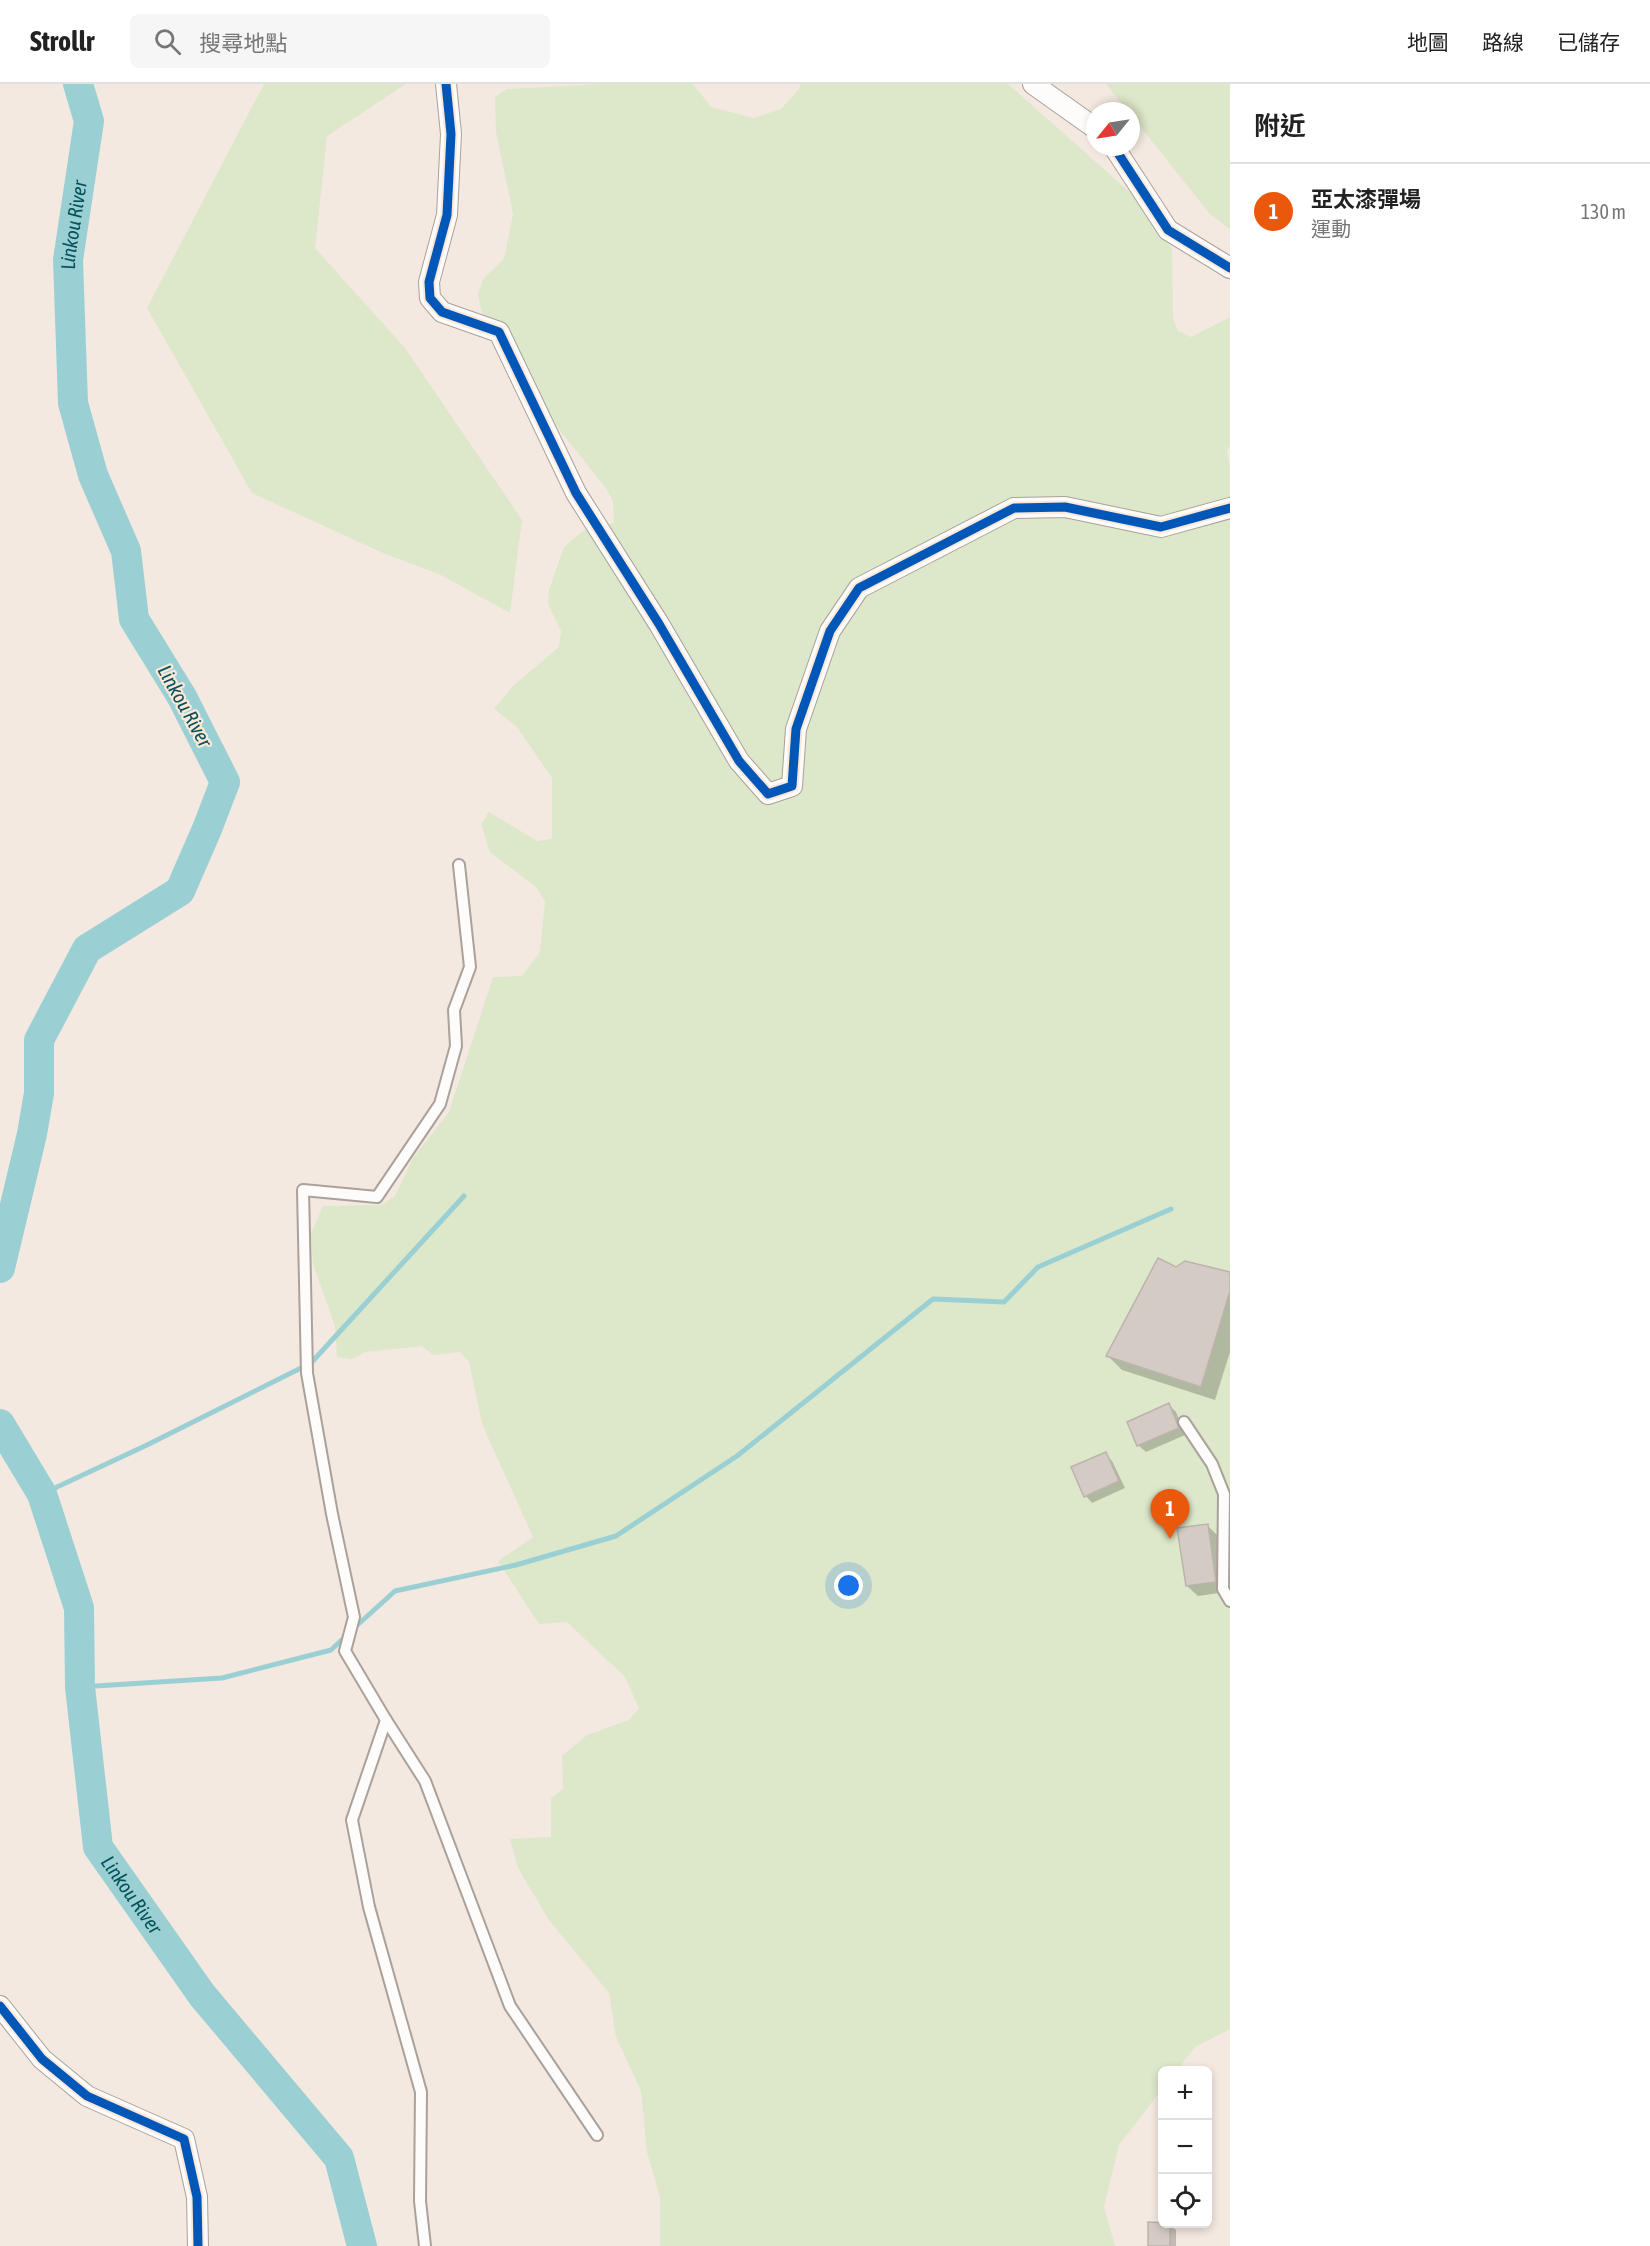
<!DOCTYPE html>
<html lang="zh-TW">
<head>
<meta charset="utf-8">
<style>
	body { margin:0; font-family:"Asap Condensed","Noto Sans TC",sans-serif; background:#f6f6f6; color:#222 }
	.controls { position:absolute; right:18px; bottom:18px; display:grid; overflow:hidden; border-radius:9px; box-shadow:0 3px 9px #0003 }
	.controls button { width:54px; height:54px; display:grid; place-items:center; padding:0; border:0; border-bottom:2px solid #e0e0e0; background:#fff; color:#222; font:30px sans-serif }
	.compass { position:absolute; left:1086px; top:18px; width:54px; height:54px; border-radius:50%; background:#fff; box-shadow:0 3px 9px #0003; rotate:240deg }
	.you { position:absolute; left:849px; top:1502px; width:21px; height:21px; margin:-15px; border:4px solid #fff; border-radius:50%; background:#1a73e8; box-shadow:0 0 0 9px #1a73e833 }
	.badge { display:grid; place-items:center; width:39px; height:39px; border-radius:50%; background:#ea580c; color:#fff; font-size:20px; font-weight:700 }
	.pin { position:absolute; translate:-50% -50px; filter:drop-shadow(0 2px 3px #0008) }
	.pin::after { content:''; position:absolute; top:32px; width:21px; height:18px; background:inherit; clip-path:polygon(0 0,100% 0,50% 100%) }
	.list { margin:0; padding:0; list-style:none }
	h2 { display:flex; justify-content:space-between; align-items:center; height:78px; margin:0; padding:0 24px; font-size:26px }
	h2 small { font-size:20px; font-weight:400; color:#767676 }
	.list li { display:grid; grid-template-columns:39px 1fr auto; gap:18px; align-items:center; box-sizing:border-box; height:96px; padding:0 24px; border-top:2px solid #e0e0e0 }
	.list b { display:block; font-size:22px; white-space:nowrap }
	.list p { margin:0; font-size:20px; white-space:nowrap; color:#767676 }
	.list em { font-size:20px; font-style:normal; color:#767676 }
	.icon { flex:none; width:33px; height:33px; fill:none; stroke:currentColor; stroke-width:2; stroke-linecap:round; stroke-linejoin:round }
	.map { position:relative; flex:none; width:1230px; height:2162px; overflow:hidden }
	header { display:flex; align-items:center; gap:36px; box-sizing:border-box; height:84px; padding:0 30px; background:#fff; border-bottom:2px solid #e0e0e0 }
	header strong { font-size:28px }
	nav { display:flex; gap:33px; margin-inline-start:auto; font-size:21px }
	.search { width:420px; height:54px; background:#f6f6f6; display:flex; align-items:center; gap:15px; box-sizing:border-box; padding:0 21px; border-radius:9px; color:#767676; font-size:22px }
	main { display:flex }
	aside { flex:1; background:#fff }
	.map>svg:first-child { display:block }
</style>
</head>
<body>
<header>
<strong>Strollr</strong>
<div class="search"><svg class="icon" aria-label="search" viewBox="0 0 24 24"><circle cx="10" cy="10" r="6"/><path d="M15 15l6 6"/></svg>搜尋地點</div>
<nav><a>地圖</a><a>路線</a><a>已儲存</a></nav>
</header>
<main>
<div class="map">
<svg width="1230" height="2162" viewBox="0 0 1230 2162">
	<rect width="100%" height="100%" fill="#f4e9e1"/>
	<!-- green -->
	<g fill="#dde7c9">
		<path d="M 264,0 L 406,0 L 327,52 L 315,164 L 405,264 L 522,436 L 510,529 L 439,490 L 383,469 L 252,409 L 147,224 Z"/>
		<path d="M 602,0 L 693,0 L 711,23 L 754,34 L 781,25 L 800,4 L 800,0 L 1008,0 L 1131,109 L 1172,165 L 1173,234 L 1178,247 L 1191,253 L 1230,233 L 1230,361 L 1227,367 L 1230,383 L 1230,1945 L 1195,1963 L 1177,1986 L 1162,1986 L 1162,2005 L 1119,2061 L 1104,2123 L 1115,2162 L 660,2162 L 660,2114 L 647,2068 L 641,2007 L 616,1953 L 609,1909 L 549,1836 L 518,1784 L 510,1755 L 551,1753 L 551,1714 L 563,1705 L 562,1672 L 587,1651 L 629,1636 L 639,1624 L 625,1593 L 567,1538 L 539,1540 L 498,1477 L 533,1453 L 482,1340 L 469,1278 L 460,1268 L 433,1271 L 422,1262 L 365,1268 L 352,1275 L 337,1273 L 335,1242 L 313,1180 L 311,1149 L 323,1122 L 382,1121 L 395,1112 L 413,1074 L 449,1028 L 493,893 L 522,892 L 540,868 L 545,818 L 537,804 L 490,768 L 481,740 L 489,728 L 537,757 L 552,755 L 552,694 L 517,643 L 494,625 L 513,602 L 559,563 L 561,547 L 548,520 L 549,506 L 564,463 L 588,443 L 614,439 L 613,417 L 606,404 L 500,272 L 481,226 L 478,210 L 483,195 L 504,175 L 513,130 L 496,48 L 495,13 L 507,5 Z"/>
		<path d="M 1106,0 L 1230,0 L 1230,145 L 1210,130 L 1131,31 L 1131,27 L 1128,27 Z"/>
	</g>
	<!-- shadow -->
	<g fill="#0003">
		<path d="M 1177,1185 L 1230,1190 L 1230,1268 L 1215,1316 L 1122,1286 L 1108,1272 Z"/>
		<path d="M 1169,1321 L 1176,1328 L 1185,1351 L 1146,1368 L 1139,1362 L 1129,1339 Z"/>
		<path d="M 1105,1370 L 1112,1377 L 1125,1404 L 1092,1419 L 1086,1412 Z"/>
		<path d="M 1207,1441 L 1218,1452 L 1226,1508 L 1198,1512 L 1187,1502 Z"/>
		<path d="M 1169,2140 L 1176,2146 L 1176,2162 L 1150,2162 Z"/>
	</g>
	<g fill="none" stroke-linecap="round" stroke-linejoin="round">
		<!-- stream -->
		<g stroke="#9ad0d4" stroke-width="5">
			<path d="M 42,1410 L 147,1361 L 311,1279 L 464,1112"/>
			<path d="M 353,1545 L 395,1507 L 516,1481 L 616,1452 L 737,1372 L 933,1215 L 1004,1218 L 1038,1183 L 1171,1125"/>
			<path d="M 80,1603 L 222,1594 L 331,1566 L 347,1551"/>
		</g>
		<!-- river -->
		<g stroke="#9ad0d4" stroke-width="30">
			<path id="s1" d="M 0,1184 L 32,1050 L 39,1009 L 39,956 L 87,865 L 180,807 L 207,745 L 225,698 L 182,613 L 134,535 L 126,467 L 93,391 L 73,319 L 68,176 L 89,37 L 78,0"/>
			<path id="s2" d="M 0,1340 L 42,1410 L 79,1524 L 80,1603 L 98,1763 L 202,1911 L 339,2074 L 362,2162"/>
		</g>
	</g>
	<!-- building -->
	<g fill="#d4cbc4" stroke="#bcb3ac" stroke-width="1.5">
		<path d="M 1158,1174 L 1176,1183 L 1185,1177 L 1230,1188 L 1230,1207 L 1201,1303 L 1106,1272 Z"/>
		<path d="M 1169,1319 L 1179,1344 L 1137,1362 L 1127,1338 Z"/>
		<path d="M 1106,1368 L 1119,1397 L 1084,1413 L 1071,1383 Z"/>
		<path d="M 1208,1440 L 1216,1498 L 1186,1502 L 1177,1444 Z"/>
		<path d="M 1148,2138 L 1170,2139 L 1170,2162 L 1148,2162 Z"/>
	</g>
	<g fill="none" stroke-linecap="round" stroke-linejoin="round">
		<!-- service casing -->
		<g stroke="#aaa19a" stroke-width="14">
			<g id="service">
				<path d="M 1184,1338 L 1212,1380 L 1224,1410 L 1223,1505 L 1230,1517"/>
				<path d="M 386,1636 L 425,1697 L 510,1922 L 597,2051"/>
				<path d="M 425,2162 L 420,2117 L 421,2008 L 369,1823 L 352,1736 L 386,1636 L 345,1567 L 354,1533 L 332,1430 L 307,1289 L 303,1106 L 377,1113 L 440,1020 L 456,962 L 454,926 L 470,883 L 459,781"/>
			</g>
		</g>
		<!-- minor casing -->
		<g stroke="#aaa19a" stroke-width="22">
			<g id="minor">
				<path d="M 446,0 L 451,50 L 447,131 L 429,198 L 430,214 L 442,228 L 499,248 L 576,409 L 659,540 L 739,677 L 768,710 L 792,702 L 796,645 L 830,547 L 859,504 L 1014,424 L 1065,423 L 1161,443 L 1230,424"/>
				<path d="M 1033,0 L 1095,44"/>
				<path d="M 1114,63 L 1168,146 L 1230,184"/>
				<path d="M 0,1922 L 42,1975 L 87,2012 L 184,2055 L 197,2113 L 198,2162"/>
			</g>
		</g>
		<!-- service -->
		<use href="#service" stroke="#fdfcfa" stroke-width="10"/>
		<!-- minor -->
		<use href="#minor" stroke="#fdfcfa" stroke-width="20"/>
		<!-- cycleway casing -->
		<g stroke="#fce8d9" stroke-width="13">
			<g id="cycleway">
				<path d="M 446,0 L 451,50 L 447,131 L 429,198 L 430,214 L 442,228 L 499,248 L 576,409 L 659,540 L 739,677 L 768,710 L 792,702 L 796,645 L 830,547 L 859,504 L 1014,424 L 1065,423 L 1161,443 L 1230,424"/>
				<path d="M 1114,63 L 1168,146 L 1230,184"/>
				<path d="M 0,1922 L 42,1975 L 87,2012 L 184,2055 L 197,2113 L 198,2162"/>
			</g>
		</g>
		<!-- cycleway -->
		<use href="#cycleway" stroke="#0057b8" stroke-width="9"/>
	</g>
	<g text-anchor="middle" stroke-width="4.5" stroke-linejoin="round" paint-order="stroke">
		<!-- water labels -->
		<g font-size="20" font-style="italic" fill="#07525a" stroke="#fce8d9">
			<text dy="7" stroke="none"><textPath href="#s1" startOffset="1154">Linkou River</textPath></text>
			<text transform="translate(185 622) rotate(61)" y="7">Linkou River</text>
			<text dy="7" stroke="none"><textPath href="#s2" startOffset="500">Linkou River</textPath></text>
		</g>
	</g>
</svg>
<div class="controls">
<button>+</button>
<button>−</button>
<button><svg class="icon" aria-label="locate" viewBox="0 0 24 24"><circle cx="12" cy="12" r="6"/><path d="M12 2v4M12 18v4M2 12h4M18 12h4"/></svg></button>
</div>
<svg class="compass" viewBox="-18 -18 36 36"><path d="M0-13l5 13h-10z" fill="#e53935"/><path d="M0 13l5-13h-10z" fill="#767676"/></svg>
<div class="you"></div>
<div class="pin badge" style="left:1170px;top:1455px">1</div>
</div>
<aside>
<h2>附近<small></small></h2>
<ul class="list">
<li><span class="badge">1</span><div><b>亞太漆彈場</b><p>運動</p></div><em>130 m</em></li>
</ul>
</aside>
</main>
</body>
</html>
